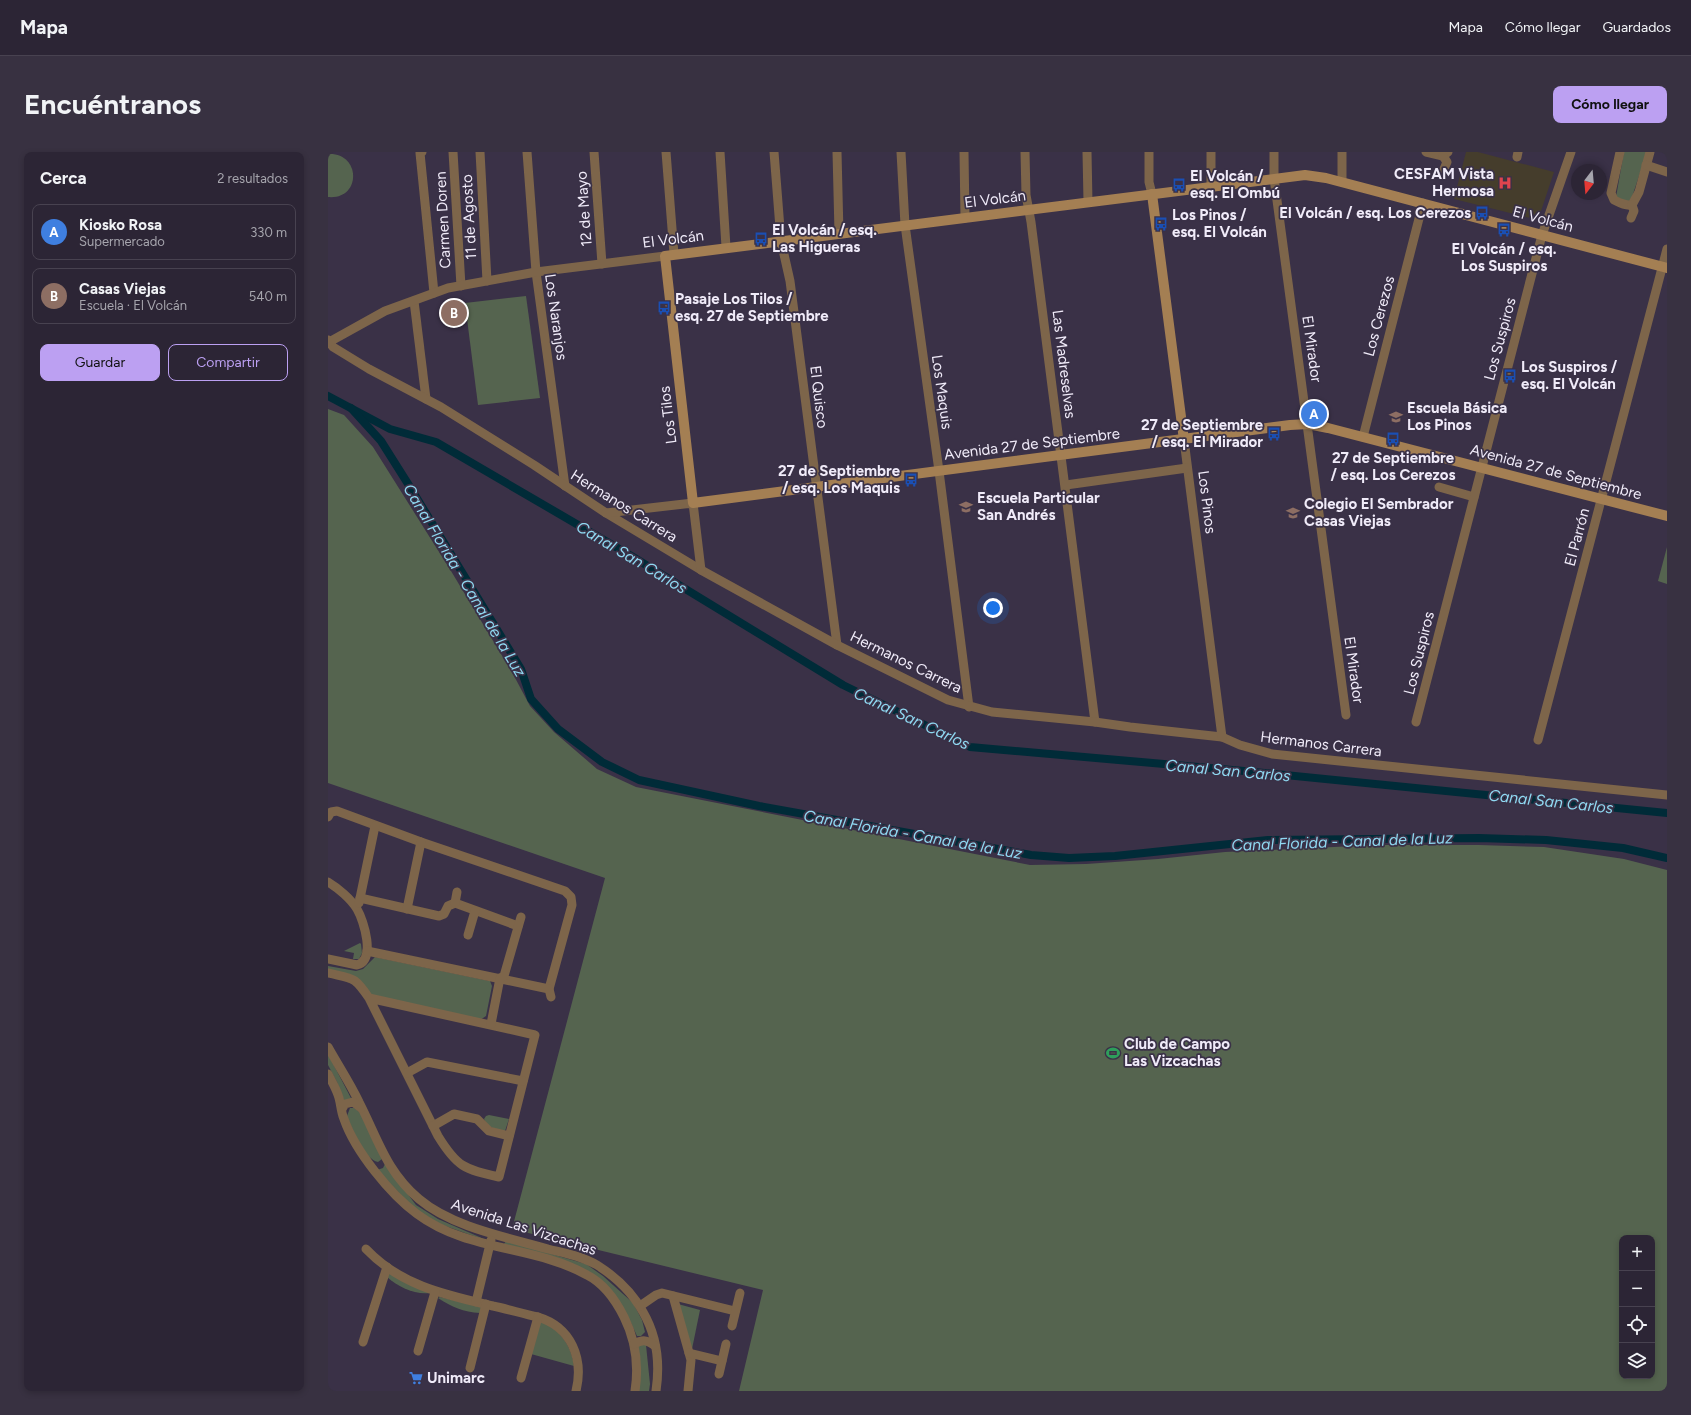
<!DOCTYPE html>
<html lang="es">
<head>
<meta charset="utf-8">
<style>
	body { margin:0; font-family:Figtree,sans-serif; background:#383141; color:#f1f3f6 }
	.controls { position:absolute; right:12px; bottom:12px; display:grid; overflow:hidden; border-radius:8px; box-shadow:0 2px 6px #0003 }
	.controls button { width:36px; height:36px; display:grid; place-items:center; padding:0; border:0; border-bottom:1px solid #484250; background:#2c2535; color:#f1f3f6; font:20px sans-serif }
	.compass { position:absolute; left:1243px; top:12px; width:36px; height:36px; border-radius:50%; background:#2c2535; box-shadow:0 2px 6px #0003; rotate:196deg }
	.you { position:absolute; left:665px; top:456px; width:14px; height:14px; margin:-10px; border:3px solid #fff; border-radius:50%; background:#1a73e8; box-shadow:0 0 0 6px #1a73e833 }
	.badge { display:grid; place-items:center; width:26px; height:26px; border-radius:50%; background:#bca0f2; color:#fff; font-size:13px; font-weight:700 }
	.pin { position:absolute; translate:-50% -50%; border:2px solid #fff; box-shadow:0 1px 4px #0006 }
	.list { margin:0; padding:0; list-style:none }
	h2 { display:flex; justify-content:space-between; align-items:center; height:52px; margin:0; padding:0 16px; font-size:17px }
	h2 small { font-size:13px; font-weight:400; color:#a6a5ad }
	.list li { display:grid; grid-template-columns:26px 1fr auto; gap:12px; align-items:center; box-sizing:border-box; height:56px; margin:0 8px 8px; padding:0 8px; border:1px solid #484250; border-radius:8px }
	.list b { display:block; font-size:15px; white-space:nowrap }
	.list p { margin:0; font-size:13px; white-space:nowrap; color:#a6a5ad }
	.list em { font-size:13px; font-style:normal; color:#a6a5ad }
	.actions { display:flex; gap:8px; padding:12px 16px }
	.actions a { flex:1; padding:9px 0; border:1px solid #bca0f2; border-radius:8px; text-align:center; font-size:14px; color:#bca0f2 }
	.actions .main { background:#bca0f2; color:#111 }
	.icon { flex:none; width:22px; height:22px; fill:none; stroke:currentColor; stroke-width:2; stroke-linecap:round; stroke-linejoin:round }
	.map { position:relative; flex:none; width:1339px; height:1239px; overflow:hidden; border-radius:8px }
	header { display:flex; align-items:center; gap:24px; box-sizing:border-box; height:56px; padding:0 20px; background:#2c2535; border-bottom:1px solid #484250 }
	header strong { font-size:19px }
	nav { display:flex; gap:22px; margin-inline-start:auto; font-size:14px }
	.intro { display:flex; align-items:center; justify-content:space-between; box-sizing:border-box; height:96px; padding:0 24px }
	h1 { margin:0; font-size:28px }
	.button { padding:10px 18px; border-radius:8px; background:#bca0f2; color:#111; font-size:14px; font-weight:700 }
	main { display:flex; gap:24px; padding:0 24px }
	aside { flex:1; background:#2c2535; border-radius:8px; box-shadow:0 2px 6px #0003 }
	.map>svg:first-child { display:block }
</style>
</head>
<body>
<header>
<strong>Mapa</strong>
<nav><a>Mapa</a><a>Cómo llegar</a><a>Guardados</a></nav>
</header>
<div class="intro"><h1>Encuéntranos</h1><a class="button">Cómo llegar</a></div>
<main>
<aside>
<h2>Cerca<small>2 resultados</small></h2>
<ul class="list">
<li><span class="badge" style="background:#3f7fe0">A</span><div><b>Kiosko Rosa</b><p>Supermercado</p></div><em>330 m</em></li>
<li><span class="badge" style="background:#8d6e63">B</span><div><b>Casas Viejas</b><p>Escuela · El Volcán</p></div><em>540 m</em></li>
</ul>
<div class="actions"><a class="main">Guardar</a><a>Compartir</a></div>
</aside>
<div class="map">
<svg width="1339" height="1239" viewBox="0 0 1339 1239">
	<rect width="100%" height="100%" fill="#3a3147"/>
	<!-- medical -->
	<path fill="#453d2c" d="M 1138,0 L 1150,0 L 1226,20 L 1210,68 L 1126,47 Z"/>
	<!-- green -->
	<g fill="#55644f" fill-rule="evenodd">
		<path d="M 1296,0 L 1319,0 L 1303,48 L 1300,50 L 1288,45 Z"/>
		<path d="M 0,2 C 33,0 34,48 0,45 Z"/>
		<path d="M 198,144 L 212,246 L 150,253 L 137,151 Z"/>
		<path d="M 0,257 L 16,263 L 45,295 L 123,419 L 185,522 L 202,554 L 226,580 L 269,617 L 308,635 L 702,713 L 758,712 L 830,707 L 897,700 L 1048,693 L 1151,693 L 1216,695 L 1296,707 L 1339,718 L 1339,1239 L 411,1239 L 435,1138 L 184,1077 L 277,726 L 0,631 ZM 1294,1086 L 1324,1086 L 1324,1224 L 1294,1224 Z"/>
		<path d="M 1339,395 L 1339,432 L 1330,429 Z"/>
		<path d="M 32,791 L 33,792 L 34,801 L 31,807 L 25,807 L 26,801 L 16,799 Z"/>
		<path d="M 47,805 L 162,829 L 164,834 L 158,864 L 152,868 L 42,844 L 37,838 L 0,818 L 0,814 L 28,819 L 35,817 Z"/>
		<path d="M 0,902 L 25,950 L 17,952 L 9,930 L 0,913 Z"/>
		<path d="M 22,956 L 26,956 L 32,960 L 54,1007 L 50,1010 C 36,1007 24,977 19,964 Z"/>
		<path d="M 161,963 L 181,967 L 177,979 C 168,977 160,977 156,967 L 158,964 Z"/>
		<path d="M 57,1012 L 88,1053 L 110,1067 L 156,1087 L 154,1087 L 109,1071 L 86,1056 L 49,1018 L 55,1016 Z"/>
		<path d="M 178,1089 L 258,1112 L 275,1124 L 305,1151 L 314,1168 L 317,1180 L 313,1184 L 309,1184 L 303,1171 L 270,1128 L 176,1092 Z"/>
		<path d="M 61,1121 L 102,1141 C 87,1143 70,1135 59,1125 Z"/>
		<path d="M 112,1145 L 154,1155 L 152,1161 C 135,1160 124,1155 110,1146 Z"/>
		<path d="M 350,1152 L 372,1158 L 364,1197 Z"/>
		<path d="M 212,1169 C 231,1175 244,1195 246,1214 L 203,1202 Z"/>
		<path d="M 309,1192 L 318,1193 L 322,1232 L 321,1239 L 310,1239 Z"/>
	</g>
	<g fill="none" stroke-linecap="round" stroke-linejoin="round">
		<!-- canal -->
		<g stroke="#002b38" stroke-width="8">
			<path d="M 0,244 L 62,277 L 108,290 L 305,405 L 515,533 L 642,595 L 916,619 L 1339,661"/>
			<path d="M 23,256 L 53,289 L 82,335 L 193,517 L 203,547 L 230,577 L 274,610 L 311,628 L 431,654 L 703,703 L 741,706 L 787,704 L 940,688 L 1151,686 L 1218,688 L 1295,696 L 1339,706"/>
		</g>
		<!-- street -->
		<g stroke="#7d654a" stroke-width="9">
			<path d="M 94,0 L 92,1 L 106,141"/>
			<path d="M 125,0 L 133,134"/>
			<path d="M 152,0 L 159,129"/>
			<path d="M 199,0 L 208,120 L 237,334"/>
			<path d="M 266,0 L 274,112"/>
			<path d="M 338,0 L 346,102"/>
			<path d="M 392,0 L 398,95"/>
			<path d="M 446,0 L 453,89 L 462,129 L 509,493"/>
			<path d="M 509,0 L 511,81"/>
			<path d="M 573,0 L 577,73 L 611,319 L 641,555"/>
			<path d="M 636,0 L 637,66"/>
			<path d="M 697,0 L 698,43 L 703,70 L 767,570"/>
			<path d="M 759,0 L 760,50"/>
			<path d="M 821,0 L 821,30 L 824,42"/>
			<path d="M 946,0 L 946,26 L 1018,563"/>
			<path d="M 1014,0 L 1014,30"/>
			<path d="M 1098,0 L 1115,4 L 1120,0"/>
			<path d="M 1292,0 L 1283,41 L 1286,48 C 1292,51 1297,54 1304,53 L 1311,40 L 1322,0"/>
			<path d="M 1115,4 L 1119,10 L 1116,17"/>
			<path d="M 1189,5 L 1190,0"/>
			<path d="M 1318,13 L 1339,20"/>
			<path d="M 883,34 L 883,0"/>
			<path d="M 1303,66 L 1306,59 L 1304,53"/>
			<path d="M 86,149 L 98,247"/>
			<path d="M 0,188 L 5,195 L 41,217 L 113,255 L 206,313 L 278,361 L 373,418 L 509,493 L 620,548 L 664,560 L 767,570 L 802,575 L 894,585 L 912,593 L 944,602 L 1339,643"/>
			<path d="M 1,190 L 57,159 L 120,136 L 208,120 L 337,104"/>
			<path d="M 1035,285 L 1095,51"/>
			<path d="M 856,288 L 894,585"/>
			<path d="M 738,333 L 859,316"/>
			<path d="M 1111,335 L 1146,345"/>
			<path d="M 278,361 L 365,351 L 373,418"/>
			<path d="M 1088,570 L 1214,83 L 1243,0"/>
			<path d="M 1210,588 L 1339,97"/>
			<path d="M 0,665 L 3,660 L 9,659 L 93,690 L 237,739 L 243,745 L 244,753 L 221,837"/>
			<path d="M 0,730 C 10,736 23,747 29,757 C 36,769 48,808 29,813 L 0,807"/>
			<path d="M 32,746 L 111,764 L 116,762 L 120,754 L 127,751 L 190,774"/>
			<path d="M 31,751 L 47,674"/>
			<path d="M 127,751 L 129,740"/>
			<path d="M 79,757 L 93,690"/>
			<path d="M 140,783 L 147,759"/>
			<path d="M 39,799 L 221,837 L 223,845"/>
			<path d="M 0,821 C 26,827 26,824 41,846 L 110,984 C 129,1015 136,1017 171,1025 L 207,883 L 41,846"/>
			<path d="M 163,872 L 172,826 L 176,824 L 193,765"/>
			<path d="M 0,895 C 10,913 22,931 31,950 C 50,987 58,1019 91,1047 C 124,1075 178,1085 220,1097 C 236,1101 254,1104 269,1113 C 288,1125 304,1140 315,1160 C 329,1184 332,1212 328,1239"/>
			<path d="M 79,921 L 99,910 L 195,929"/>
			<path d="M 0,922 C 4,930 9,938 11,946 C 13,953 13,960 16,967 C 27,999 62,1042 89,1062 C 140,1100 205,1093 259,1123 C 275,1131 288,1149 296,1165 C 308,1189 311,1213 307,1239"/>
			<path d="M 14,957 L 17,952 L 25,950 L 33,956"/>
			<path d="M 105,974 L 126,962 L 149,967 L 161,979 L 181,984"/>
			<path d="M 38,1097 C 73,1134 118,1143 165,1154 C 180,1157 195,1162 210,1165 C 243,1175 256,1206 248,1239"/>
			<path d="M 345,1144 L 363,1208 L 360,1239"/>
			<path d="M 148,1150 L 163,1088"/>
			<path d="M 312,1154 L 328,1143 L 334,1141 L 407,1159"/>
			<path d="M 404,1174 L 412,1141"/>
			<path d="M 35,1190 L 59,1115"/>
			<path d="M 306,1192 C 315,1187 319,1188 327,1194"/>
			<path d="M 90,1199 L 107,1140"/>
			<path d="M 361,1201 L 394,1209"/>
			<path d="M 142,1216 L 158,1152"/>
			<path d="M 391,1222 L 398,1192"/>
			<path d="M 193,1226 L 210,1165"/>
		</g>
		<!-- secondary -->
		<g stroke="#a47f53" stroke-width="10">
			<path d="M 824,42 L 856,288"/>
			<path d="M 1339,116 L 998,26 L 977,23 L 337,104 L 365,351 L 962,273 L 980,272 L 1000,276 L 1339,364"/>
		</g>
	</g>
	<!-- icons -->
	<defs>
		<g id="hospital-bare" transform="scale(1.08)"><path d="M-5-5h3v3.5h4V-5h3V5h-3V1.5h-4V5h-3Z" fill="#e0444e" stroke="#3a3147" stroke-width="2.5" paint-order="stroke"/></g>
		<g id="bus-bare" transform="scale(1.08)"><path d="M-5-6H5V4H4V6H2V4H-2V6H-4V4H-5ZM-3.5-4V0h7V-4ZM-3.5 1.2v1.5H-2V1.2ZM2 1.2v1.5H3.5V1.2Z" fill="#1a4fb4" stroke="#3a3147" stroke-width="2.5" paint-order="stroke"/></g>
		<g id="school-bare" transform="scale(1.08)"><path d="M0-5L7-2L0 1L-7-2ZM-4 1L0 2.5L4 1V4Q0 6-4 4Z" fill="#8d6e63" stroke="#3a3147" stroke-width="2.5" paint-order="stroke"/></g>
		<g id="stadium-bare" transform="scale(1.08)"><path d="M0-5a6.5 5 0 1 0 0 10a6.5 5 0 1 0 0-10ZM-3.5-1.8h7v3.6h-7Z" fill="#2e9e5b" stroke="#3a3147" stroke-width="2.5" paint-order="stroke"/></g>
		<g id="supermarket-bare" transform="scale(1.08)"><path d="M-6-5.5h2.5l.6 2H6L4.5 2H-2.5L-4.4-4H-6ZM-1.5 3.2a1.3 1.3 0 1 0 .1 0ZM3 3.2a1.3 1.3 0 1 0 .1 0Z" fill="#3f7fe0" stroke="#3a3147" stroke-width="2.5" paint-order="stroke"/></g>
	</defs>
	<g fill-rule="evenodd">
		<use href="#hospital-bare" x="1177" y="31"/>
		<use href="#bus-bare" x="851" y="33"/>
		<use href="#bus-bare" x="1154" y="61"/>
		<use href="#bus-bare" x="833" y="72"/>
		<use href="#bus-bare" x="1176" y="78"/>
		<use href="#bus-bare" x="433" y="87"/>
		<use href="#bus-bare" x="336" y="156"/>
		<use href="#bus-bare" x="1182" y="224"/>
		<use href="#school-bare" x="1068" y="265"/>
		<use href="#bus-bare" x="946" y="282"/>
		<use href="#bus-bare" x="1065" y="287"/>
		<use href="#bus-bare" x="583" y="328"/>
		<use href="#school-bare" x="638" y="355"/>
		<use href="#school-bare" x="965" y="361"/>
		<use href="#stadium-bare" x="785" y="901"/>
		<use href="#supermarket-bare" x="88" y="1226"/>
	</g>
	<g text-anchor="middle" stroke-width="3.5" stroke-linejoin="round" paint-order="stroke">
		<!-- poi labels -->
		<g font-size="15" font-weight="bold" fill="#f0ebf9" stroke="#3a3147" text-anchor="start">
			<text x="1166" y="27" text-anchor="end">CESFAM Vista<tspan x="1166" dy="17">Hermosa</tspan></text>
			<text x="862" y="29">El Volcán /<tspan x="862" dy="17">esq. El Ombú</tspan></text>
			<text x="1143" y="66" text-anchor="end">El Volcán / esq. Los Cerezos</text>
			<text x="844" y="68">Los Pinos /<tspan x="844" dy="17">esq. El Volcán</tspan></text>
			<text x="444" y="83">El Volcán / esq.<tspan x="444" dy="17">Las Higueras</tspan></text>
			<text x="1176" y="102" text-anchor="middle">El Volcán / esq.<tspan x="1176" dy="17">Los Suspiros</tspan></text>
			<text x="347" y="152">Pasaje Los Tilos /<tspan x="347" dy="17">esq. 27 de Septiembre</tspan></text>
			<text x="1193" y="220">Los Suspiros /<tspan x="1193" dy="17">esq. El Volcán</tspan></text>
			<text x="1079" y="261">Escuela Básica<tspan x="1079" dy="17">Los Pinos</tspan></text>
			<text x="935" y="278" text-anchor="end">27 de Septiembre<tspan x="935" dy="17">/ esq. El Mirador</tspan></text>
			<text x="1065" y="311" text-anchor="middle">27 de Septiembre<tspan x="1065" dy="17">/ esq. Los Cerezos</tspan></text>
			<text x="572" y="324" text-anchor="end">27 de Septiembre<tspan x="572" dy="17">/ esq. Los Maquis</tspan></text>
			<text x="649" y="351">Escuela Particular<tspan x="649" dy="17">San Andrés</tspan></text>
			<text x="976" y="357">Colegio El Sembrador<tspan x="976" dy="17">Casas Viejas</tspan></text>
			<text x="796" y="897">Club de Campo<tspan x="796" dy="17">Las Vizcachas</tspan></text>
			<text x="99" y="1231">Unimarc</text>
		</g>
		<!-- street labels -->
		<g font-size="15" fill="#f0ebf9" stroke="#3a3147">
			<text transform="translate(667 47) rotate(-7)" y="5">El Volcán</text>
			<text transform="translate(256 57) rotate(-94)" y="5">12 de Mayo</text>
			<text transform="translate(141 65) rotate(-93)" y="5">11 de Agosto</text>
			<text transform="translate(1215 67) rotate(15)" y="5">El Volcán</text>
			<text transform="translate(115 68) rotate(-93)" y="5">Carmen Doren</text>
			<text transform="translate(345 87) rotate(-7)" y="5">El Volcán</text>
			<text transform="translate(1051 164) rotate(-75)" y="5">Los Cerezos</text>
			<text transform="translate(228 165) rotate(82)" y="5">Los Naranjos</text>
			<text transform="translate(1172 187) rotate(-75)" y="5">Los Suspiros</text>
			<text transform="translate(984 197) rotate(82)" y="5">El Mirador</text>
			<text transform="translate(736 212) rotate(83)" y="5">Las Madreselvas</text>
			<text transform="translate(614 240) rotate(82)" y="5">Los Maquis</text>
			<text transform="translate(491 245) rotate(83)" y="5">El Quisco</text>
			<text transform="translate(340 263) rotate(-97)" y="5">Los Tilos</text>
			<text transform="translate(704 292) rotate(-7)" y="5">Avenida 27 de Septiembre</text>
			<text transform="translate(1228 320) rotate(15)" y="5">Avenida 27 de Septiembre</text>
			<text transform="translate(879 350) rotate(83)" y="5">Los Pinos</text>
			<text transform="translate(296 354) rotate(32)" y="5">Hermanos Carrera</text>
			<text transform="translate(1249 385) rotate(-75)" y="5">El Parrón</text>
			<text transform="translate(1091 501) rotate(-76)" y="5">Los Suspiros</text>
			<text transform="translate(578 510) rotate(26)" y="5">Hermanos Carrera</text>
			<text transform="translate(1026 518) rotate(82)" y="5">El Mirador</text>
			<text transform="translate(993 592) rotate(7)" y="5">Hermanos Carrera</text>
			<text transform="translate(196 1075) rotate(18)" y="5">Avenida Las Vizcachas</text>
		</g>
		<!-- water labels -->
		<g font-size="16" font-style="italic" fill="#8fd8f1" stroke="#3a3147">
			<text transform="translate(304 405) rotate(31)" y="6">Canal San Carlos</text>
			<text transform="translate(137 428) rotate(59)" y="6">Canal Florida - Canal de la Luz</text>
			<text transform="translate(584 566) rotate(25)" y="6">Canal San Carlos</text>
			<text transform="translate(900 618) rotate(5)" y="6">Canal San Carlos</text>
			<text transform="translate(1223 649) rotate(6)" y="6">Canal San Carlos</text>
			<text transform="translate(585 682) rotate(10)" y="6">Canal Florida - Canal de la Luz</text>
			<text transform="translate(1014 689) rotate(-2)" y="6">Canal Florida - Canal de la Luz</text>
		</g>
	</g>
</svg>
<div class="controls">
<button>+</button>
<button>−</button>
<button><svg class="icon" aria-label="locate" viewBox="0 0 24 24"><circle cx="12" cy="12" r="6"/><path d="M12 2v4M12 18v4M2 12h4M18 12h4"/></svg></button>
<button><svg class="icon" aria-label="layers" viewBox="0 0 24 24"><path d="M12 4l9 5-9 5-9-5zM3 14l9 5 9-5"/></svg></button>
</div>
<svg class="compass" viewBox="-18 -18 36 36"><path d="M0-13l5 13h-10z" fill="#e53935"/><path d="M0 13l5-13h-10z" fill="#a6a5ad"/></svg>
<div class="you"></div>
<div class="pin badge" style="left:986px;top:262px;background:#3f7fe0">A</div>
<div class="pin badge" style="left:126px;top:161px;background:#8d6e63">B</div>
</div>
</main>
</body>
</html>
